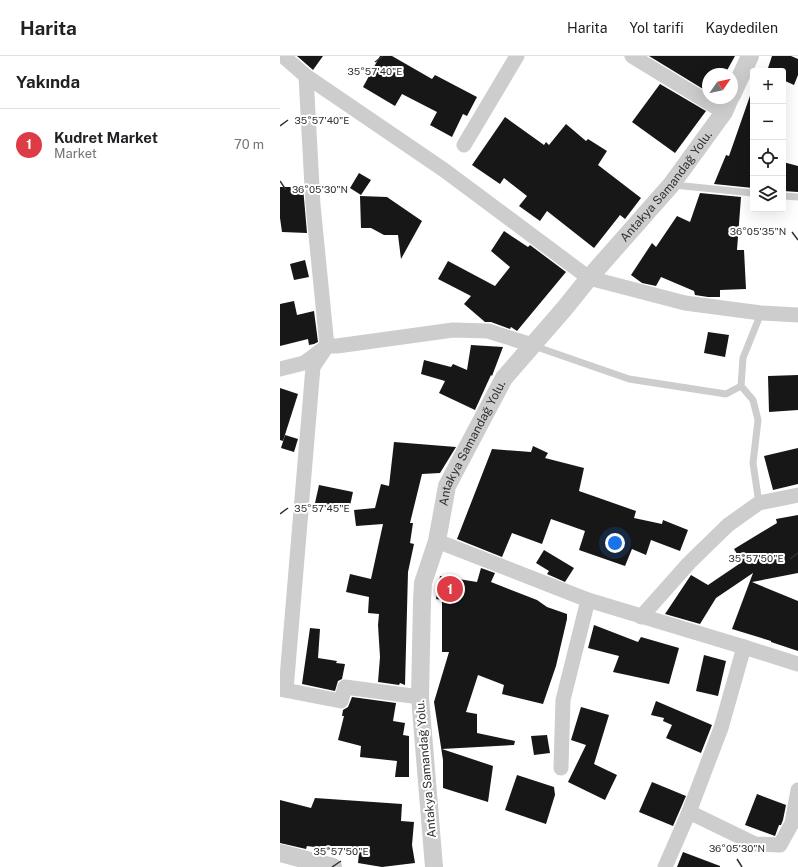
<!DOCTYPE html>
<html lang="tr">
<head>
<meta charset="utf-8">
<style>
	body { margin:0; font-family:"Public Sans",sans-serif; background:#f2f2f2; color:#202124 }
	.controls { position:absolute; right:12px; top:12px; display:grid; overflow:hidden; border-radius:4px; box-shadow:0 4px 16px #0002 }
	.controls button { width:36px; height:36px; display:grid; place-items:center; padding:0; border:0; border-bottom:1px solid #e0e0e0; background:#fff; color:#202124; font:20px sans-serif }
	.compass { position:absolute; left:422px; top:12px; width:36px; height:36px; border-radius:50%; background:#fff; box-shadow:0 4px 16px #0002; rotate:56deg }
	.you { position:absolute; left:335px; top:487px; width:14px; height:14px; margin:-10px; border:3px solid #fff; border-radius:50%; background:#1a73e8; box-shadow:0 0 0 6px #1a73e833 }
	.badge { display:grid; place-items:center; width:26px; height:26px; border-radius:50%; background:#dd3b46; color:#fff; font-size:13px; font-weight:700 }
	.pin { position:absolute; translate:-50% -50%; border:2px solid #fff; box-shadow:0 1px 4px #0006 }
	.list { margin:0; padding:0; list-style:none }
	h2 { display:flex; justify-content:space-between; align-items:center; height:52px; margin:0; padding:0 16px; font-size:17px }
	h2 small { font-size:13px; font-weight:400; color:#757577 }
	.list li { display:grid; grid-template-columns:26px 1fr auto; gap:12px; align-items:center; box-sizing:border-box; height:72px; padding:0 16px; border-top:1px solid #e0e0e0 }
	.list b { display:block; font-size:15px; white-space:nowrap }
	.list p { margin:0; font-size:13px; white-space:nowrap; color:#757577 }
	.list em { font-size:13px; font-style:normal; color:#757577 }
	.icon { flex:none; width:22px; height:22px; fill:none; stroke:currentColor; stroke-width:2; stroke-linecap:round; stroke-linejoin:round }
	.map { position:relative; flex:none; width:518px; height:811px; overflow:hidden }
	header { display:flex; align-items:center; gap:24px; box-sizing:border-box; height:56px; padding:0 20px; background:#fff; border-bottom:1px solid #e0e0e0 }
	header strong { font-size:19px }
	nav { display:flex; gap:22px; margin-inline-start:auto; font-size:14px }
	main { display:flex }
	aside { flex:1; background:#fff }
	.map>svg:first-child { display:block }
</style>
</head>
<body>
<header>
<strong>Harita</strong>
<nav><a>Harita</a><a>Yol tarifi</a><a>Kaydedilen</a></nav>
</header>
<main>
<aside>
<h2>Yakında<small></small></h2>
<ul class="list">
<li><span class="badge">1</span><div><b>Kudret Market</b><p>Market</p></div><em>70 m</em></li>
</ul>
</aside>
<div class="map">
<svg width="518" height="811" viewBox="0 0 518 811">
	<rect width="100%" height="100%" fill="#fff"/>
	<!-- building -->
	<g fill="#171717">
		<path d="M 17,0 L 43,0 L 33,14 Z"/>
		<path d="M 100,0 L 112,0 L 152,23 L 155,19 L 197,41 L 187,60 L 183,58 L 172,81 L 150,69 L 157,56 L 122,38 L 115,50 L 83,31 Z"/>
		<path d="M 369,0 L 455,0 L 445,18 L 428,18 L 428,36 Z"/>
		<path d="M 492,0 L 511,0 L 518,3 L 518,19 L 514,29 L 503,24 L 503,15 L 487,15 Z"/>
		<path d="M 380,28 L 426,55 L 395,97 L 352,66 Z"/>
		<path d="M 471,37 L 473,38 L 473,132 L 434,128 L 446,99 L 449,100 Z"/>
		<path d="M 225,61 L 264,89 L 266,86 L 269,89 L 286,68 L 306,85 L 308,83 L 327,95 L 318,109 L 361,142 L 345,163 L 340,159 L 314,192 L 267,155 L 260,165 L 239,150 L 247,140 L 224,122 L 220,128 L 192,109 Z"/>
		<path d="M 503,106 L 518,110 L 518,136 L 503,135 Z"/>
		<path d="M 79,117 L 91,124 L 81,139 L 70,132 Z"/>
		<path d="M 0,131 L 23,131 L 27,177 L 2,176 L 0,162 Z"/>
		<path d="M 420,137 L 461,141 L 457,194 L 464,194 L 466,233 L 440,234 L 440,241 L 428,241 L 415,239 L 414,235 L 381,221 L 376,230 L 362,227 L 351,219 L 372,187 L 376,191 L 397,160 L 410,166 Z"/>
		<path d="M 80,140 L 107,141 L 142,165 L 121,203 L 118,179 L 104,179 L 91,172 L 81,172 Z"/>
		<path d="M 224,175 L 248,191 L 250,189 L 286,216 L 237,275 L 231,271 L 230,273 L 211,266 L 205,266 L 184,248 L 191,240 L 158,223 L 168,205 L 215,230 L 230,211 L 211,195 Z"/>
		<path d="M 25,204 L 29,221 L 14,224 L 10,208 Z"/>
		<path d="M 14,245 L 17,259 L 34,255 L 38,286 L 34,288 L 29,289 L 28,283 L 0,290 L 0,248 Z"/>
		<path d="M 428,276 L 449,279 L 445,301 L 424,297 Z"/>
		<path d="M 191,289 L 223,291 L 212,320 L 211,319 L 195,354 L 159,337 L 165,325 L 141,318 L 144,304 L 171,311 L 173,308 L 187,314 Z"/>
		<path d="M 518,319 L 518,354 L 489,356 L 488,320 Z"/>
		<path d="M 0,332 L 18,338 L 3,385 L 0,384 Z"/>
		<path d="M 5,379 L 18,383 L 14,396 L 1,392 Z"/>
		<path d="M 114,386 L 176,391 L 160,417 L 142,418 L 130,467 L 133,467 L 130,487 L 134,488 L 128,516 L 125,629 L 120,627 L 119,629 L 98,626 L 100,601 L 98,569 L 99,558 L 88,557 L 89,541 L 66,536 L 70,518 L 91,523 L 103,468 L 76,470 L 74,454 L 95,452 L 101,428 L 109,430 Z"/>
		<path d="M 253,390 L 268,397 L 265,402 L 304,412 L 299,435 L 356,455 L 354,462 L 382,468 L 383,464 L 408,474 L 400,495 L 371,484 L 366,499 L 352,493 L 345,510 L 299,494 L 305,475 L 271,463 L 262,488 L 232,477 L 222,501 L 177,483 L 212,393 L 251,396 Z"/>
		<path d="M 518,392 L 518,428 L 493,434 L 484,400 Z"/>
		<path d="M 39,429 L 73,436 L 69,454 L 35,447 Z"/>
		<path d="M 518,459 L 518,517 L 472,526 L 518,545 L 518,595 L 491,586 L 491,585 L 452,573 L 473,517 L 436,542 L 420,568 L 385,558 L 411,519 L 428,529 L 462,506 L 454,493 L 497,467 L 496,463 Z"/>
		<path d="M 264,494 L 294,512 L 285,526 L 267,518 L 269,515 L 256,507 Z"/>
		<path d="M 201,512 L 215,517 L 211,526 L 257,544 L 267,551 L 287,558 L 287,563 L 276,610 L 263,648 L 222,638 L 224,629 L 198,619 L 186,656 L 197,658 L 197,677 L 235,685 L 234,689 L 162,693 L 213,710 L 208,746 L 163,732 L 163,704 L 154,646 L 169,596 L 162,596 L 162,544 L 156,543 L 160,520 L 197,526 Z"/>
		<path d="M 314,569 L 358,586 L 361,581 L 399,592 L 389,628 L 333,616 L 339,600 L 308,592 Z"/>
		<path d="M 30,572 L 40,573 L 38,602 L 57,605 L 56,607 L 65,608 L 62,623 L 58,625 L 55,635 L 22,628 Z"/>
		<path d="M 424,599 L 446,605 L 438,640 L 416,635 Z"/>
		<path d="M 72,641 L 116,647 L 113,665 L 125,667 L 123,679 L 129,680 L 129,721 L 115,721 L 117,705 L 80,701 L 81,690 L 58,684 L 64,660 L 62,660 L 63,654 L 68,651 Z"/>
		<path d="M 376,645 L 432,669 L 421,697 L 386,682 L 392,669 L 383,665 L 384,662 L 371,659 Z"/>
		<path d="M 301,651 L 329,659 L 314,708 L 337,719 L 325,744 L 288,726 L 306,689 L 291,684 Z"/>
		<path d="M 267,679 L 270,697 L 254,699 L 251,680 Z"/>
		<path d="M 237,719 L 274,731 L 275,739 L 266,768 L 225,754 Z"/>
		<path d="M 372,726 L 406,740 L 393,770 L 359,756 Z"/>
		<path d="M 477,738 L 506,749 L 503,764 L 501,769 L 499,769 L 495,780 L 465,769 Z"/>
		<path d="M 35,742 L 122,748 L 121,765 L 134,766 L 132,789 L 135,807 L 102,811 L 78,807 L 79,797 L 27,790 L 26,793 L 0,787 L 0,744 L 31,752 Z"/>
		<path d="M 403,796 L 440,810 L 440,811 L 397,811 Z"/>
	</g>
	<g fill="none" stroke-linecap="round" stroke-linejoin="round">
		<!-- service -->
		<g stroke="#cdcdcd" stroke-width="7">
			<path d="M 394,129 L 473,137"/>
			<path d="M 503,140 L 518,141"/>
			<path d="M 254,290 L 349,323 L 446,338 L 461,330"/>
			<path d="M 479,447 L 473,407 L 478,364 L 473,344 L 461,330 L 463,302 L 481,257"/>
		</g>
		<!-- minor -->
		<g stroke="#cdcdcd" stroke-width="15">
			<path d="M 3,0 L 26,20 L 164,114 L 309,222 L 405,247 L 481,257 L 518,259"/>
			<path d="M 352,0 L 444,56"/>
			<path d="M 184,89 L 237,0"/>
			<path d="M 0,313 L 24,307 L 47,290 L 57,290 L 173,274 L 208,275 L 252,289"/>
			<path d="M 157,485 L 308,544 L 464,591 L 518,608"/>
			<path d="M 361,561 L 409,507 L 448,469 L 479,447 L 518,439"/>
			<path d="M 0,633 L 61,645 L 65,631 L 140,641"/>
			<path d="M 6,634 L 33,311 L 47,290 L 33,149 L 26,20"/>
			<path d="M 281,712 L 283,644 L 308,544"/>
			<path d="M 409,756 L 475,788 L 500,789 L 512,767 L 518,734"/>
			<path d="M 385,811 L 409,756 L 441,672 L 464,591"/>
		</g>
		<!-- tertiary -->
		<g stroke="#cdcdcd" stroke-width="18">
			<path d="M 452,39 L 470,0"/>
			<path d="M 0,797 L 53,811"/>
			<path id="s1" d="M 154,811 L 140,641 L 142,544 L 143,527 L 157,485 L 167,430 L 224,322 L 284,253 L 309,222 L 391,129 L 444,56 L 450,42"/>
		</g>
	</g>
	<!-- ticks -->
	<path fill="none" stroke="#303030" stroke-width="1.5" d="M 95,6 L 103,0M 0,70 L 8,64M 0,125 L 6,134M 512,176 L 518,184M 0,458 L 8,452M 510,503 L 518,497M 457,803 L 462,811M 52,811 L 61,805"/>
	<g text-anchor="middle" stroke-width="4" stroke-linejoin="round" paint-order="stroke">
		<!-- street labels -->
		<g font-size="12" fill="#303030" stroke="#fff">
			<text dy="4" stroke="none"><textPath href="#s1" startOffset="758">Antakya Samandağ Yolu.</textPath></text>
			<text dy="4" stroke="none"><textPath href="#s1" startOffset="434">Antakya Samandağ Yolu.</textPath></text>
			<text transform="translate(146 713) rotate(-95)" y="4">Antakya Samandağ Yolu.</text>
		</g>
	</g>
	<g font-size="10" text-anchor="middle" fill="#303030" stroke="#fff" stroke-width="4" stroke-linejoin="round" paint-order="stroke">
		<text x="95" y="19">35°57'40"E</text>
		<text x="42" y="68">35°57'40"E</text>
		<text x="40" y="137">36°05'30"N</text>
		<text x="478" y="179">36°05'35"N</text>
		<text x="42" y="456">35°57'45"E</text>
		<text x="476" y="506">35°57'50"E</text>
		<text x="457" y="796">36°05'30"N</text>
		<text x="61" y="799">35°57'50"E</text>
	</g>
</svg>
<div class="controls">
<button>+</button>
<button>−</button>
<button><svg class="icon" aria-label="locate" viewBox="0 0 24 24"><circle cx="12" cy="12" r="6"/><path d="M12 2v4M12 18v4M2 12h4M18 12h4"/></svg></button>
<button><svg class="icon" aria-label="layers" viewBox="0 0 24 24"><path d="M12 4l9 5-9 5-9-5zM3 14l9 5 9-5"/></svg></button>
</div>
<svg class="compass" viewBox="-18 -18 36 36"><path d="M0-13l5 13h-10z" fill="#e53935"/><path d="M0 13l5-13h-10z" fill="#757577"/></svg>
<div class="you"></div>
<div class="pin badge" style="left:170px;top:533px">1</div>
</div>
</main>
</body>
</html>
